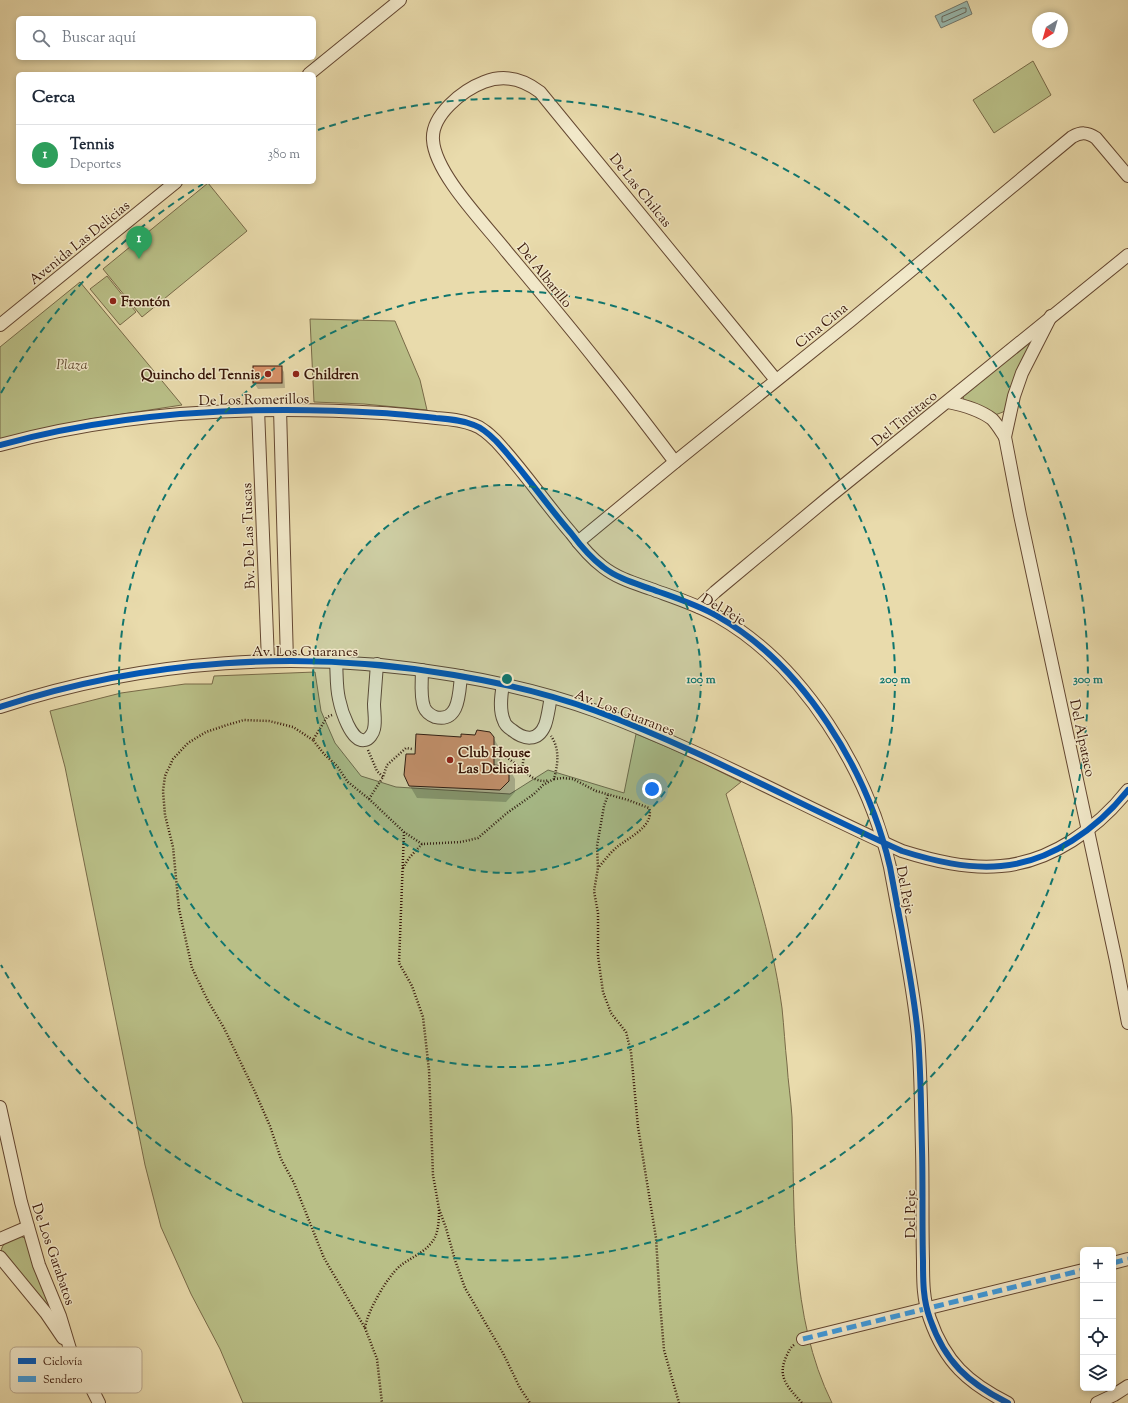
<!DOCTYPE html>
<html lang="es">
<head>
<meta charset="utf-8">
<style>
	body { margin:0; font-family:"Sorts Mill Goudy",serif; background:#f2f2f3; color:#1f2937 }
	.controls { position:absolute; right:12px; bottom:12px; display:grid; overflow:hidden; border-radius:6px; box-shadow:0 2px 6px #0003 }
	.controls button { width:36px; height:36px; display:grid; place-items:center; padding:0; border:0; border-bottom:1px solid #e0e1e3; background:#fff; color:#1f2937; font:20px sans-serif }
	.compass { position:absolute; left:1032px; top:12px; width:36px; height:36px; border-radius:50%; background:#fff; box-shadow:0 2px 6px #0003; rotate:217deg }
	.you { position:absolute; left:652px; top:789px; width:14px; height:14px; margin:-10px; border:3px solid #fff; border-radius:50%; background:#1a73e8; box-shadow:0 0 0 6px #1a73e833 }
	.badge { display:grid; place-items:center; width:26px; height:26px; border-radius:50%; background:#8f2418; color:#fff; font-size:13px; font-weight:700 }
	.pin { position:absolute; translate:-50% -33px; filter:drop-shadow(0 1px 2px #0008) }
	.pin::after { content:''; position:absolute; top:21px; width:14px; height:12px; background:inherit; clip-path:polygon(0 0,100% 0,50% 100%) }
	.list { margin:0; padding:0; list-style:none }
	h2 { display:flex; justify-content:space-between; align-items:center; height:52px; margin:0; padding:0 16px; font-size:17px }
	h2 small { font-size:13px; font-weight:400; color:#747a83 }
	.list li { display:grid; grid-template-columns:26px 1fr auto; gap:12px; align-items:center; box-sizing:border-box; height:60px; padding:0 16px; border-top:1px solid #e0e1e3 }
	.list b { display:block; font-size:15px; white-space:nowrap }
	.list p { margin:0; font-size:13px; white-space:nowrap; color:#747a83 }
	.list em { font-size:13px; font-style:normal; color:#747a83 }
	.icon { flex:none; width:22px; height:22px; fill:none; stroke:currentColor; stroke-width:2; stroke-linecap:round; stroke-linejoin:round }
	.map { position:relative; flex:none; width:1128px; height:1403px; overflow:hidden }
	.search { position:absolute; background:#fff; box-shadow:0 2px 6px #0003; left:16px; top:16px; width:300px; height:44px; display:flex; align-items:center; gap:10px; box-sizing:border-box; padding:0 14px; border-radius:6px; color:#747a83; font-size:15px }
	.panel { position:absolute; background:#fff; box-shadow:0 2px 6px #0003; left:16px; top:72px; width:300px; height:112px; border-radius:6px }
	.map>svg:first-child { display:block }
</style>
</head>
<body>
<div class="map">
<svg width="1128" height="1403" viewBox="0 0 1128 1403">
	<rect width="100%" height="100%" fill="#e9dbac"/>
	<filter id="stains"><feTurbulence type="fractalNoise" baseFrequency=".005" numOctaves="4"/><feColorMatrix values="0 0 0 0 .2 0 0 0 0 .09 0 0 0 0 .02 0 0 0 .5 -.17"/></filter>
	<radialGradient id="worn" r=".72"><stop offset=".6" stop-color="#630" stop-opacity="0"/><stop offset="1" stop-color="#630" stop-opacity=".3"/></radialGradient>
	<!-- green -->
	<g fill="#b9bf87" stroke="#786a48">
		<path d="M 1033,61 L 1051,95 L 994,133 L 973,100 Z"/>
		<path d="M 208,183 L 247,231 L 142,317 L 103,269 Z"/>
		<path d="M 107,276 L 136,312 L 120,325 L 90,289 Z"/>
		<path d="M 80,282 L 182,405 L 90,419 L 56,427 L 0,443 L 0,347 Z"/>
		<path d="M 310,319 L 395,321 L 420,380 L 427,410 L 364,404 L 314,402 Z"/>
		<path d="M 1030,340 L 1033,340 L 1007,408 L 1003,412 L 995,415 L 964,400 L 963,396 Z"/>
		<path d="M 315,672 L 321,711 L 335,743 L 361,776 L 396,787 L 510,794 L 548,770 L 624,793 L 636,734 L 691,757 L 741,782 L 726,794 C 748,864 772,935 782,1008 C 784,1027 785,1046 787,1064 C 788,1082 791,1100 792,1117 C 795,1212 789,1316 832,1403 L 243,1403 L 220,1349 L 191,1294 L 161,1227 L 145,1165 L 65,767 L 50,711 L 121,693 L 185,684 L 212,684 L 214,676 Z"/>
		<path d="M 20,1236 L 27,1239 L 62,1330 L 1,1253 C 1,1242 11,1239 20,1236 Z"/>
	</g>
	<!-- water -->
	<path fill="#99bab0" stroke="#72786d" d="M 967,1 L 972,14 L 941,28 L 935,16 Z"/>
	<!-- shadow -->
	<g fill="#0003">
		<path d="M 254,367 L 281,367 L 284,372 L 285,388 L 258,389 L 254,383 Z"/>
		<path d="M 493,737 L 500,749 L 500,767 L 509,768 L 515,779 L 515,792 L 506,802 L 417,798 L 410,786 L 416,755 L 462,738 Z"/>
	</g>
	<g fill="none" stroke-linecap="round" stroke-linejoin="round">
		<!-- shore -->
		<path stroke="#68685c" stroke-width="1" d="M 963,8 L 966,8 L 966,12 L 944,22 L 942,22 L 942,17 Z"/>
	</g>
	<!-- building -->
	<g fill="#d89269" stroke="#381608">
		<rect x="253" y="366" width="29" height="17"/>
		<path d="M 477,730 L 490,732 L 494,737 L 494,765 L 509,767 L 509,781 L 500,790 L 409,786 L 404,775 L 406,754 L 415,754 L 416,734 L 461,737 L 461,734 L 475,735 Z"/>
	</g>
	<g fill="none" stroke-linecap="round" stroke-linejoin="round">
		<!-- street casing -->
		<g stroke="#644731" stroke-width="14">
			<g id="street">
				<path d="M 309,74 L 400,0"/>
				<path d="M 1051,316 L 1022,373 L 1014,396 L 1005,437 L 1020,515 L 1116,961 L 1128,1023"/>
				<path d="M 0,325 L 176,182"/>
				<path d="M 948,402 C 963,405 980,410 992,419 C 997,424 1001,431 1005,437"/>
				<path d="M 258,409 L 268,661"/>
				<path d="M 280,409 L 287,661"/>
				<path d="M 0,445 C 124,411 253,405 382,413 C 400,414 418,416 436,418 C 449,419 462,420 474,425 C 483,428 490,435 496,441 C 523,470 545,503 571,533 C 580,545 591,558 603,567 C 617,578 634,583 651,589 C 673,597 696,604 717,616 C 804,665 868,771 890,867 C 894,888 898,910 902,931 C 908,966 915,1001 918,1036 C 921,1074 921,1111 922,1149 C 923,1186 922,1224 923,1261 C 923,1281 923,1300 930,1319 C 945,1362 968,1383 1008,1403"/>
				<path d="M 675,462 C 650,429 625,396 599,364 C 569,326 538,289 507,252 C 486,225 435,174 433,140 C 431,115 463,90 484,82 C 504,74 523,79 540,92 L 776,380"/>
				<path d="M 578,542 L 675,462 L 850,321 L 1072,137 C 1081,132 1087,132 1096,138 L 1128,176"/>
				<path d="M 699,607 L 715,592 L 829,497 L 1128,255"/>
				<path d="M 336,662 C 337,674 336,686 339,699 C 341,709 351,743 365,740 C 369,739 373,734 374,729 C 376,721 374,712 374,704 C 375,691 376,677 377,664"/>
				<path d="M 422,670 C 422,681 420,696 424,707 C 426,712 430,715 435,717 C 460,723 459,692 461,676"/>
				<path d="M 503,684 C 501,696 499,710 504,721 C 505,725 509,728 512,730 C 524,740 538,742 545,725 C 548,717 549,706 551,697"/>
				<path d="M 0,707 C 146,659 303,649 454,675 C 502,683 550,694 596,711 C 701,750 800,805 902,851 C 934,861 967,869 1001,866 C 1051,862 1098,828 1128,790"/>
				<path d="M 0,1107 L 21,1202 L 39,1265 L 60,1316 L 70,1349 L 80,1365 L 99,1403"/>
				<path d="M 0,1239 L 28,1227"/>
				<path d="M 0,1257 L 46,1313 L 63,1338"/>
				<path d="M 1113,1263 L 1128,1259"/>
				<path d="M 803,1339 L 1083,1270"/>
				<path d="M 1097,1403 L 1114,1395 L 1128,1386"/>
			</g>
		</g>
		<!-- path -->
		<g stroke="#381608" stroke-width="2.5" stroke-dasharray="1 2" stroke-linecap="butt">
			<path d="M 332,715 L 327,717 L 313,740 L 324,754 L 337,766 L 348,782 L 369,799 L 404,832 L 422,844 L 461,842 L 478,838 L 507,813 L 534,794 L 543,785 L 554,779 C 558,764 560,749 551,736"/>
			<path d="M 313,740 L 293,727 L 269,721 L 244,720 L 227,725 L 206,732 L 188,743 L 173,759 L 165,776 L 163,791 L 165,815 L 173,847 L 179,909 L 192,968 L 208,1001 L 224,1028 L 255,1092 L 270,1126 L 281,1159 L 294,1183 L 324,1258 L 365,1328 C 367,1312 387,1277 400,1266 C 410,1258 424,1253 432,1242 C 439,1233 439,1219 439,1209"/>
			<path d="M 368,750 L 377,771 L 383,777"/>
			<path d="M 498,753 C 503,756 508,758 513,762 C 524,769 534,785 549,780"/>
			<path d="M 522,769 L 525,749"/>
			<path d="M 554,779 L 563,778 L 573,779 L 596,791 L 628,800 L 649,808 C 655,826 628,838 617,847 C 610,853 604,861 598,868"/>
			<path d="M 608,795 L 604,806 L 597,846 L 598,868 L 594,891 L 598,913 L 598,956 L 603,992 L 611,1013 L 626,1032 L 631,1052 L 638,1127 L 656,1238 L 660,1303 L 664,1350 L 679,1403"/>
			<path d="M 369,799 L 383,777 L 387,765 L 406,748 L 412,749"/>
			<path d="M 404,832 L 399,963 L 412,986 L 423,1017 L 429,1070 L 433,1175 L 439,1209 L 446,1228 L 455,1260 L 465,1288 L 503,1353 L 520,1388 L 530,1403"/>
			<path d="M 403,868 L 409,858 L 422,844"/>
			<path d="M 365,1328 L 377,1359 L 382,1403"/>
			<path d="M 794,1345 C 790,1348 789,1351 787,1355 C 776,1377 788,1387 802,1403"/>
		</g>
		<!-- street -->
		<use href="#street" stroke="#f1e8c9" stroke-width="12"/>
		<!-- quiet -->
		<g stroke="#3e9add" stroke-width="5" stroke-dasharray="10 5" stroke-linecap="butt">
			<path d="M 1113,1263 L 1128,1259"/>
			<path d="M 803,1339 L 1083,1270"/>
		</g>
		<!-- cycleway casing -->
		<g stroke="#f1e8c9" stroke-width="8">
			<g id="cycleway">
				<path d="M 0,445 C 124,411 253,405 382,413 C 400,414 418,416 436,418 C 449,419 462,420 474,425 C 483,428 490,435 496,441 C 523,470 545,503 571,533 C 580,545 591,558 603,567 C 617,578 634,583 651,589 C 673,597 696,604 717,616 C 804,665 868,771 890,867 C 894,888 898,910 902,931 C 908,966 915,1001 918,1036 C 921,1074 921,1111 922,1149 C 923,1186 922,1224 923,1261 C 923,1281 923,1300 930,1319 C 945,1362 968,1383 1008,1403"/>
				<path d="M 0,707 C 146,659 303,649 454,675 C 502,683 550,694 596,711 C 701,750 800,805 902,851 C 934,861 967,869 1001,866 C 1051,862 1098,828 1128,790"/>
			</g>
		</g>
		<!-- cycleway -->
		<use href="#cycleway" stroke="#0057b8" stroke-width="6"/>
	</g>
	<!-- distance rings -->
	<circle cx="507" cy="679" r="194" fill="#0f766e" fill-opacity=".12"/>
	<g fill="none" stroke="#0f766e" stroke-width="2" stroke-dasharray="7 5">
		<circle cx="507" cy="679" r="194"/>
		<circle cx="507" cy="679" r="388"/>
		<path d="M1 393A581 581 0 0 1 203 184M318 130A581 581 0 1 1 1 965"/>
	</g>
	<!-- markers -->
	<g fill="#8f2418" stroke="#f1e8c9" stroke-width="1.5">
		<circle cx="113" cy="301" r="4"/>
		<circle cx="268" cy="374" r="4"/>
		<circle cx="296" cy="374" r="4"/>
		<circle cx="450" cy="760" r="4"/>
	</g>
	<g text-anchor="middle" stroke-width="3" stroke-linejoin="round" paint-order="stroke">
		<!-- street labels -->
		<g font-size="14" fill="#381608" stroke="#f1e8c9">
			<text transform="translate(641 190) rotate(51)" y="5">De Las Chilcas</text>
			<text transform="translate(79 242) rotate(-39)" y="5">Avenida Las Delicias</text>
			<text transform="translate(545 275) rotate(51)" y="5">Del Albarillo</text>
			<text transform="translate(821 325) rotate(-39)" y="5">Cina Cina</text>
			<text transform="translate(254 399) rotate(-1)" y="5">De Los Romerillos</text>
			<text transform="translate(904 418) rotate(-39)" y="5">Del Tintitaco</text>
			<text transform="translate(248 536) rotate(-92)" y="5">Bv. De Las Tuscas</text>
			<text transform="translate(724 609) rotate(30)" y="5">Del Peje</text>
			<text x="305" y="656">Av. Los Guaranes</text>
			<text transform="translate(625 712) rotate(21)" y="5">Av. Los Guaranes</text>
			<text transform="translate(1083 738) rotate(78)" y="5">Del Alpataco</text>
			<text transform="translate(906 890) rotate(79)" y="5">Del Peje</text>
			<text transform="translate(910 1214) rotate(-90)" y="5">Del Peje</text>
			<text transform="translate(54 1254) rotate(71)" y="5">De Los Garabatos</text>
		</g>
		<!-- poi labels -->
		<g font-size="14" font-weight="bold" fill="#381608" stroke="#f1e8c9" text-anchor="start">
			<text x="121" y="306">Frontón</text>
			<text x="260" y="379" text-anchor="end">Quincho del Tennis</text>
			<text x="304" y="379">Children</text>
			<text x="458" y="757">Club House<tspan x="458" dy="16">Las Delicias</tspan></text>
		</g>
		<!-- park labels -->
		<g font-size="14" font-style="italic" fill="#5f492e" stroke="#f1e8c9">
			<text x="72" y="369">Plaza</text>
		</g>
	</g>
	<!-- legend -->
	<rect x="10" y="1347" width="132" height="46" rx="6" fill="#f1e8c9" stroke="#baa98f" stroke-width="1"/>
	<rect x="18" y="1358" width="18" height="6" fill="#0057b8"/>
	<rect x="18" y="1376" width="18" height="6" fill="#3e9add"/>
	<g font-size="11" fill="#381608">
		<text x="43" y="1365">Ciclovía</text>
		<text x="43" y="1383">Sendero</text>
	</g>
	<circle cx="507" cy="679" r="6" fill="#0f766e" stroke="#f1e8c9" stroke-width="2"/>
	<g font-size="12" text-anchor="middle" font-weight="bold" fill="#0f766e" stroke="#f1e8c9" stroke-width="3" stroke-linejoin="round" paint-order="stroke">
		<text x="701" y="683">100 m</text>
		<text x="895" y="683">200 m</text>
		<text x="1088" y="683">300 m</text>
	</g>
	<rect width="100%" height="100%" filter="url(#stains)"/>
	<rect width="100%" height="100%" fill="url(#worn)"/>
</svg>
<div class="controls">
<button>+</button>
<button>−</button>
<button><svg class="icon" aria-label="locate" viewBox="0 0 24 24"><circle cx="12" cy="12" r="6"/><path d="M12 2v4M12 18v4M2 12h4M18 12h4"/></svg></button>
<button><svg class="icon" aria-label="layers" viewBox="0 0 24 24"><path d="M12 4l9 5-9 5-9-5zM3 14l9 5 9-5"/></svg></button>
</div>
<svg class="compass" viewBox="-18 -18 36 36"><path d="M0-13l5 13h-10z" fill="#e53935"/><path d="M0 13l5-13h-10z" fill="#747a83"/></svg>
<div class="you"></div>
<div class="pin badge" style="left:139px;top:259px;background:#2e9e5b">1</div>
<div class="search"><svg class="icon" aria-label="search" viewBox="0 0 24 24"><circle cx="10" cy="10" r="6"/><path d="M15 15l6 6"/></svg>Buscar aquí</div>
<section class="panel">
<h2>Cerca<small></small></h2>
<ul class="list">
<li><span class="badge" style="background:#2e9e5b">1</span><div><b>Tennis</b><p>Deportes</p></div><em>380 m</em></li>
</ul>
</section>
</div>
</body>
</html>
